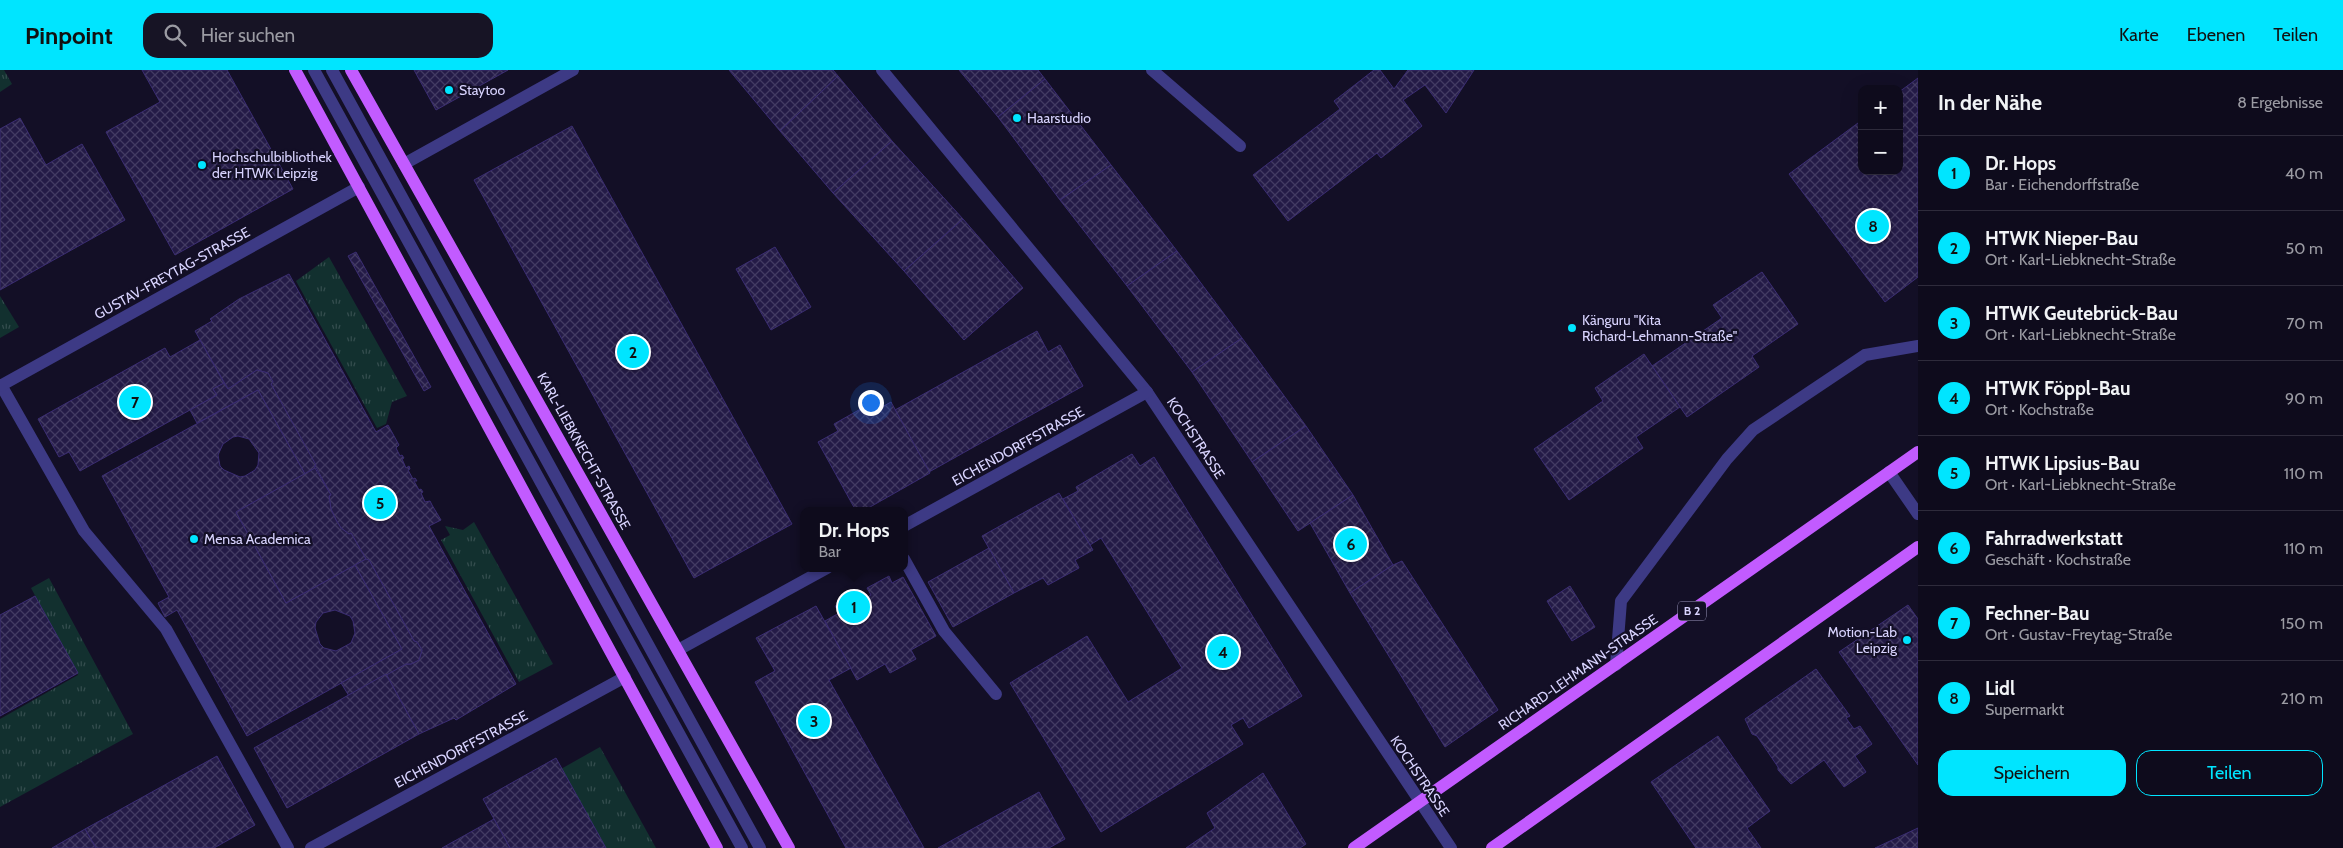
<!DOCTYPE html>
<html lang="de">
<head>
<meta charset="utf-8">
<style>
	body { margin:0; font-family:Cabin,sans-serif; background:#171425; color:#f1f3f6 }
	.controls { position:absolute; right:15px; top:15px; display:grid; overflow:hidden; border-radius:10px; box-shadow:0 5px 20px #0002 }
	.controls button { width:45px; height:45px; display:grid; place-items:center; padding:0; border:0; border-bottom:1px solid #2e2b3b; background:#0e0b1c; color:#f1f3f6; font:25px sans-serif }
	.you { position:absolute; left:870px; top:332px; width:18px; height:18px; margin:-12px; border:4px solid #fff; border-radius:50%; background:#1a73e8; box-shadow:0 0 0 8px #1a73e833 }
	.badge { display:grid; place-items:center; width:32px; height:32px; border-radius:50%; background:#00e5ff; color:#111; font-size:16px; font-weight:700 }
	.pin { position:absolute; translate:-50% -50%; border:2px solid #fff; box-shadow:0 1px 5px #0006 }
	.popup { position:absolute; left:800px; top:437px; width:108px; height:65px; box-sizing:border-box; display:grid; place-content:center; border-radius:10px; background:#0e0b1c; filter:drop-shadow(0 1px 4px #0005); font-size:16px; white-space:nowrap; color:#9b9ba3 }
	.popup b { font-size:19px; color:#f1f3f6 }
	.popup::after { content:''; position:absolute; left:50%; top:100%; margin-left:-10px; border:10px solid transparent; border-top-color:#0e0b1c }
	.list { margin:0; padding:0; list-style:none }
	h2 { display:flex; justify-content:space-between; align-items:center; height:65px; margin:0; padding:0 20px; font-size:21px }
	h2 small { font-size:16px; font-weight:400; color:#9b9ba3 }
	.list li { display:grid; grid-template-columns:32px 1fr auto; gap:15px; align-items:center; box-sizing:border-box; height:75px; padding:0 20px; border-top:1px solid #2e2b3b }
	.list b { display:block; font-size:19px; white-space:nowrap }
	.list p { margin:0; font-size:16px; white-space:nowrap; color:#9b9ba3 }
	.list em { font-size:16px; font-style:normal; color:#9b9ba3 }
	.actions { display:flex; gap:10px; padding:15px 20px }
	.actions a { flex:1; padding:11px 0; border:1px solid #00e5ff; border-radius:15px; text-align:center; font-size:18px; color:#00e5ff }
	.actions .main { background:#00e5ff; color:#111 }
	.icon { flex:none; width:28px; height:28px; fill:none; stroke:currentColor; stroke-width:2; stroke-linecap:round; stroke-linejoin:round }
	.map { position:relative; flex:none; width:1918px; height:778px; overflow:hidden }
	header { display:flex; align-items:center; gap:30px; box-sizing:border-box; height:70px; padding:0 25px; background:#00e5ff; color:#111 }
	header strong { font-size:24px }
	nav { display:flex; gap:28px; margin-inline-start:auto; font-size:18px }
	.search { width:350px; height:45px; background:#171425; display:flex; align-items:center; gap:12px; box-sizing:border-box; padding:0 18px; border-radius:15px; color:#9b9ba3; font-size:19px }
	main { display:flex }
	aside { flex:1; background:#0e0b1c }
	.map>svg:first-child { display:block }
</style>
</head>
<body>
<header>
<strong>Pinpoint</strong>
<div class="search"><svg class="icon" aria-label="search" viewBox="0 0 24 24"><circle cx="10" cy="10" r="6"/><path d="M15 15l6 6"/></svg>Hier suchen</div>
<nav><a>Karte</a><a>Ebenen</a><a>Teilen</a></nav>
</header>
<main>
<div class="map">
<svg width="1918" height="778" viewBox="0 0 1918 778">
	<defs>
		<pattern id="grass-tufts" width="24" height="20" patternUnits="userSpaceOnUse" patternTransform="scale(1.25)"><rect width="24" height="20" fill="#12302f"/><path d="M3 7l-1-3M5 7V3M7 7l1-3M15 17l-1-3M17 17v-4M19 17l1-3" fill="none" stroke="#344d4e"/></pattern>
		<pattern id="building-cross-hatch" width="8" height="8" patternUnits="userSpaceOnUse" patternTransform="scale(1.25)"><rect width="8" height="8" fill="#241b47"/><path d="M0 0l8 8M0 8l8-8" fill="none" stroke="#433b63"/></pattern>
	</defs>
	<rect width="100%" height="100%" fill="#130f26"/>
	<!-- grass -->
	<g fill="url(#grass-tufts)">
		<path d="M 0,0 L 4,0 L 12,14 L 0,22 Z"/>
		<path d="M 329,187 L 407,326 L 392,332 L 386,354 L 377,358 L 296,211 Z"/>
		<path d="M 0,226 L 19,257 L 0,268 Z"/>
		<path d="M 474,452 L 553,594 L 519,612 L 441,470 L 450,465 L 445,456 L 463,460 Z"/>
		<path d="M 49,508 L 133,664 L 0,737 L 0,649 L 78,605 L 31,518 Z"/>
		<path d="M 600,677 L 656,778 L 605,778 L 561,699 Z"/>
	</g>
	<!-- building -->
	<g fill="url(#building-cross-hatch)" stroke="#3b2d73" fill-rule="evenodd">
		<path d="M 142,0 L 227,0 L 293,119 L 175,185 L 106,62 L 160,32 Z"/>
		<path d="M 414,0 L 508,0 L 436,40 Z"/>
		<path d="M 729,0 L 833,0 L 838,6 L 780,61 Z"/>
		<path d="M 959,0 L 1038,0 L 1045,9 L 998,47 Z"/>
		<path d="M 1374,0 L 1380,0 L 1394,19 L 1408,0 L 1474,0 L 1446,43 L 1425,15 L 1403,30 L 1422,56 L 1381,88 L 1377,83 L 1288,151 L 1253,105 L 1340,39 L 1334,31 Z"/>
		<path d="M 838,6 L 892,71 L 833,123 L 780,61 Z"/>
		<path d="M 1918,8 L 1918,207 L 1885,232 L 1789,104 L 1862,50 L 1862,101 L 1899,101 L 1899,22 Z"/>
		<path d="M 1045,9 L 1111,95 L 1060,130 L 998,47 Z"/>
		<path d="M 20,48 L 46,95 L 82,74 L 125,150 L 0,220 L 0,59 Z"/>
		<path d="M 572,56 L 792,454 L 694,508 L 474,110 Z"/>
		<path d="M 892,71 L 963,149 L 904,201 L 833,123 Z"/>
		<path d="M 1111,95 L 1177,181 L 1127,216 L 1060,130 Z"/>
		<path d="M 963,149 L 1023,218 L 964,270 L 904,201 Z"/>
		<path d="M 775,177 L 811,237 L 771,260 L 736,199 Z"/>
		<path d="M 1177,181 L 1242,268 L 1192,302 L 1127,216 Z"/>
		<path d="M 356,182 L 431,317 L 424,321 L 348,186 Z"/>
		<path d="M 1762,202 L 1798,254 L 1752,286 L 1759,297 L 1687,347 L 1652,296 L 1722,248 L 1713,235 Z"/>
		<path d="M 289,204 L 376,362 L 388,355 L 399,375 L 396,378 L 400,386 L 402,385 L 404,388 L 402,389 L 406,398 L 409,396 L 410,399 L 408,400 L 413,409 L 415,408 L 417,411 L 414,411 L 419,420 L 421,419 L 423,422 L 421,423 L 425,432 L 430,431 L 432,435 L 441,450 L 429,456 L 516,614 L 456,650 L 454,648 L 419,664 L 386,604 L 406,594 L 411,594 L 419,590 L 422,580 L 417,572 L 414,571 L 369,490 L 367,491 L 351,463 L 349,464 L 341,458 L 336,450 L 331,439 L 329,426 L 331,425 L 271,314 L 273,312 L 268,303 L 257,300 L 228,319 L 195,261 L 212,251 L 210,249 L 239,229 Z"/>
		<path d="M 1037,261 L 1048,282 L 1060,275 L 1083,316 L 929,402 L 895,340 Z"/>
		<path d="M 1242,268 L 1306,356 L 1252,392 L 1192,302 Z"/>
		<path d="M 200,270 L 224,313 L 213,319 L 217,325 L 80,401 L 69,382 L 59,387 L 38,349 L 165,278 L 170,287 Z"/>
		<path d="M 1644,284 L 1680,337 L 1636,367 L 1643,378 L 1569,430 L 1534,379 L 1603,331 L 1595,318 Z"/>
		<path d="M 257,300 L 268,303 L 273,312 L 271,314 L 316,395 L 314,396 L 315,398 L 305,404 L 258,320 L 197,353 L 190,340 L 217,325 L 213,319 L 224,313 L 228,319 Z"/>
		<path d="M 258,320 L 305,404 L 236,442 L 286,533 L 355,495 L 402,579 L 247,666 L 177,540 L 165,547 L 158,533 L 169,527 L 102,406 ZM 238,366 L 249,369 L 259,383 L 258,395 L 255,400 L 245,406 L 240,407 L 224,400 L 220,396 L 218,385 L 223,374 L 233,367 ZM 335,540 L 350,546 L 353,551 L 355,563 L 351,573 L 336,581 L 324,578 L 320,574 L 315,558 L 316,552 L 323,543 Z"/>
		<path d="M 891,332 L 930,403 L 863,441 L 856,441 L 818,372 L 838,361 L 834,354 L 866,336 L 871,343 Z"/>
		<path d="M 1306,356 L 1353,425 L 1298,461 L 1252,392 Z"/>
		<path d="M 1132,384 L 1140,396 L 1154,387 L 1302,626 L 1249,658 L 1243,648 L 1231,655 L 1243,674 L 1101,762 L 1010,613 L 1087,566 L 1128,632 L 1182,598 L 1101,468 L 1090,475 L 1063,429 L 1078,421 L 1076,417 Z"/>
		<path d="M 315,398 L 331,425 L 329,426 L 331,439 L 336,450 L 341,458 L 349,464 L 351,463 L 366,489 L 286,533 L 236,442 Z"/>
		<path d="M 1059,423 L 1093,480 L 1075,490 L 1079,498 L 1048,515 L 1043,508 L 1014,523 L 982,466 Z"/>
		<path d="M 1353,425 L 1393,495 L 1350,523 L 1310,453 Z"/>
		<path d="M 989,478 L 1014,523 L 953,557 L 928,512 Z"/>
		<path d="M 366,489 L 369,490 L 414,571 L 417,572 L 422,580 L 419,590 L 411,594 L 406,594 L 349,626 L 341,613 L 402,579 L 355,495 Z"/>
		<path d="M 1402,491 L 1498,640 L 1445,677 L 1350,523 L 1393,495 Z"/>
		<path d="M 889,506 L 892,513 L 903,507 L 936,566 L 911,580 L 916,589 L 890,603 L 885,594 L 857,610 L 825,551 L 839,543 L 835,536 L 858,523 L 862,530 L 871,525 L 867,518 Z"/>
		<path d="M 1570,516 L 1595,557 L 1572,571 L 1547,531 Z"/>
		<path d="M 35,526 L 78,603 L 0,646 L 0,545 Z"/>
		<path d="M 1908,535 L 1918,549 L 1918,695 L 1839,582 Z"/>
		<path d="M 816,536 L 851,598 L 829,610 L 924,778 L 846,778 L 755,612 L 775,601 L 756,568 Z"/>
		<path d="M 1816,599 L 1850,646 L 1846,648 L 1854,659 L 1860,656 L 1872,674 L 1855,686 L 1866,702 L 1844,717 L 1824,690 L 1791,714 L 1778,700 L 1778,697 L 1757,666 L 1752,664 L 1745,649 Z"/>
		<path d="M 386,604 L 419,664 L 287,738 L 254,678 Z"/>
		<path d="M 1718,666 L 1770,741 L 1747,758 L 1761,778 L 1696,778 L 1651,712 Z"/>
		<path d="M 217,686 L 255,755 L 214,778 L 96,778 L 85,759 Z"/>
		<path d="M 556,688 L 606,778 L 510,778 L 483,729 Z"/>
		<path d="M 1263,703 L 1306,774 L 1300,778 L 1186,778 L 1215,758 L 1207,743 Z"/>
		<path d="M 1039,722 L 1065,769 L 1049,778 L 938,778 Z"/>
		<path d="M 494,749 L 510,778 L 442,778 Z"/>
		<path d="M 1918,758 L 1918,778 L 1875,778 Z"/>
		<path d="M 85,759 L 96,778 L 52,778 Z"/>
	</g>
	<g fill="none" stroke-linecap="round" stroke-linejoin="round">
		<!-- minor -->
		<g stroke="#3d3a85" stroke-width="12">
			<path d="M 314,0 L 742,778"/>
			<path d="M 332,0 L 760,778"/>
			<path d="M 882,0 L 1147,322 L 1451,778"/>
			<path d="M 1152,0 L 1240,76"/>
			<path d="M 404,94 L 573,0"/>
			<path d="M 1,315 L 84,461 L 166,559 L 288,778"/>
			<path d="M 0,316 L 359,117"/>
			<path d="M 1889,402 L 1918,444"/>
			<path d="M 904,456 L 1147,322"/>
			<path d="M 904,489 L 944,561 L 996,624"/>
			<path d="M 678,580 L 827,498"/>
			<path d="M 1616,595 L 1621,531 L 1727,389 L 1753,360 L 1865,285 L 1918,276"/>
			<path d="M 311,778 L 625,607"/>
		</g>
		<!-- major -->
		<g stroke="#c25bff" stroke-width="12">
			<path d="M 295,0 L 717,778"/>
			<path d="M 351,0 L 789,778"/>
			<path d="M 1354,778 L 1918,382"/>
			<path d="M 1492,778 L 1918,477"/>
		</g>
	</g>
	<!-- markers -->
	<g fill="#00e5ff" stroke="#130f26" stroke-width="2">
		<circle cx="449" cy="20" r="5"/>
		<circle cx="1017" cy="48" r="5"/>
		<circle cx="202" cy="95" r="5"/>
		<circle cx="1572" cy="258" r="5"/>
		<circle cx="194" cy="469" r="5"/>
		<circle cx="1907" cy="570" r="5"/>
	</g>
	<g text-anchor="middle" stroke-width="4.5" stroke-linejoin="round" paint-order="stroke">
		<!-- shield labels -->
		<rect fill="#130f26" stroke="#9e99be" stroke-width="1" x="1678" y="531.5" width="28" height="19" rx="4"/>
		<g font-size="12" font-weight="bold" fill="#d9d4ff">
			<text x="1692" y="545">B 2</text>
		</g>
		<!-- poi labels -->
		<g font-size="14" fill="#d9d4ff" stroke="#130f26" text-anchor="start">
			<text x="459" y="25">Staytoo</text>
			<text x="1027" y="53">Haarstudio</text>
			<text x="212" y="92">Hochschulbibliothek<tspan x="212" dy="16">der HTWK Leipzig</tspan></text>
			<text x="1582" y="255">Känguru "Kita<tspan x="1582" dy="16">Richard-Lehmann-Straße"</tspan></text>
			<text x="204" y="474">Mensa Academica</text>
			<text x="1897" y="567" text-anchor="end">Motion-Lab<tspan x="1897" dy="16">Leipzig</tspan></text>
		</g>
		<!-- street labels -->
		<g font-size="14" fill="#d9d4ff" stroke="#130f26">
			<text transform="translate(172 203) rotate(-29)" y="5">GUSTAV-FREYTAG-STRASSE</text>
			<text transform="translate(1196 368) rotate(57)" y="5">KOCHSTRASSE</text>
			<text transform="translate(1018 376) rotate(-29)" y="5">EICHENDORFFSTRASSE</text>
			<text transform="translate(584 381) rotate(61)" y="5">KARL-LIEBKNECHT-STRASSE</text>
			<text transform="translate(1578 602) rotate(-35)" y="5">RICHARD-LEHMANN-STRASSE</text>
			<text transform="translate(461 679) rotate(-28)" y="5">EICHENDORFFSTRASSE</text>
			<text transform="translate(1420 706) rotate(56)" y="5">KOCHSTRASSE</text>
		</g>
	</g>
</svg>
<div class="controls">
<button>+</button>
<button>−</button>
</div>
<div class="you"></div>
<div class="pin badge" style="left:854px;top:537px">1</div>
<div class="popup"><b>Dr. Hops</b>Bar</div>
<div class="pin badge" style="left:633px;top:282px">2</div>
<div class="pin badge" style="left:814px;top:651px">3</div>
<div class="pin badge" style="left:1223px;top:582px">4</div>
<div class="pin badge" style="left:380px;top:433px">5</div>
<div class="pin badge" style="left:1351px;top:474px">6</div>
<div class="pin badge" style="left:135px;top:332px">7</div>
<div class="pin badge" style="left:1873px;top:156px">8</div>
</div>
<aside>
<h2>In der Nähe<small>8 Ergebnisse</small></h2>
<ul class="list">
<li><span class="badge">1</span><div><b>Dr. Hops</b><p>Bar · Eichendorffstraße</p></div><em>40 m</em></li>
<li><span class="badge">2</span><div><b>HTWK Nieper-Bau</b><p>Ort · Karl-Liebknecht-Straße</p></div><em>50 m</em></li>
<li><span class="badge">3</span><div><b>HTWK Geutebrück-Bau</b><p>Ort · Karl-Liebknecht-Straße</p></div><em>70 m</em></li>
<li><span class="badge">4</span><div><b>HTWK Föppl-Bau</b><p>Ort · Kochstraße</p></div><em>90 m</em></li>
<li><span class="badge">5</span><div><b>HTWK Lipsius-Bau</b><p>Ort · Karl-Liebknecht-Straße</p></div><em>110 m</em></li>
<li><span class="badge">6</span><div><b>Fahrradwerkstatt</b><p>Geschäft · Kochstraße</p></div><em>110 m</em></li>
<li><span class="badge">7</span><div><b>Fechner-Bau</b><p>Ort · Gustav-Freytag-Straße</p></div><em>150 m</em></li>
<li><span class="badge">8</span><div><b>Lidl</b><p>Supermarkt</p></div><em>210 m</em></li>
</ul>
<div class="actions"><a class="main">Speichern</a><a>Teilen</a></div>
</aside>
</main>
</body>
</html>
